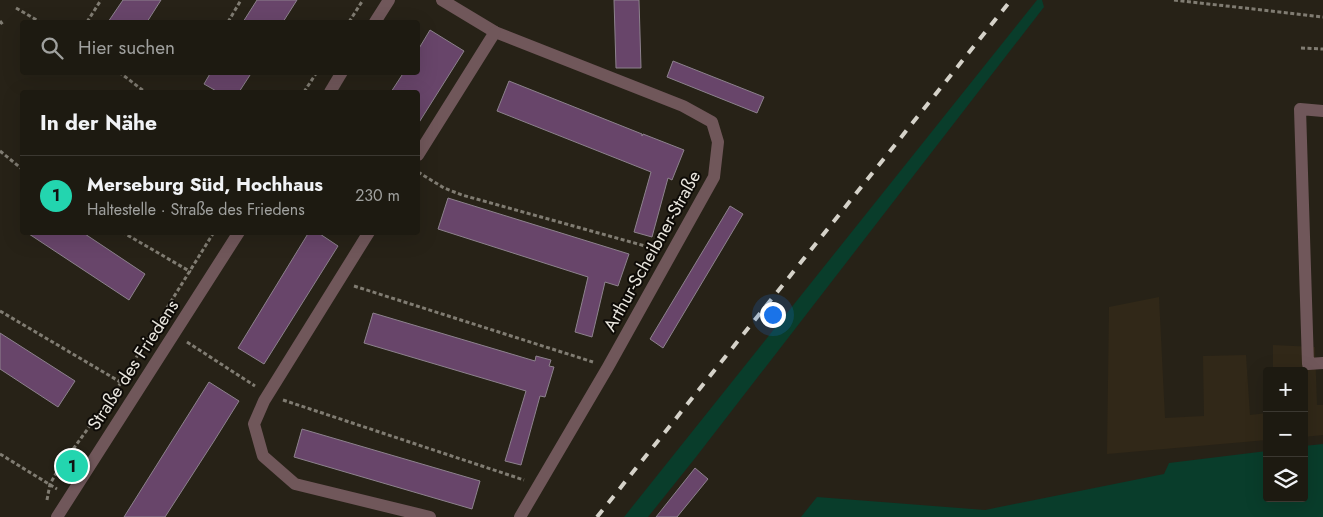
<!DOCTYPE html>
<html lang="de">
<head>
<meta charset="utf-8">
<style>
	body { margin:0; font-family:Jost,sans-serif; background:#2a271f; color:#f1f3f6 }
	.controls { position:absolute; right:15px; bottom:15px; display:grid; overflow:hidden; border-radius:5px; box-shadow:0 5px 20px #0002 }
	.controls button { width:45px; height:45px; display:grid; place-items:center; padding:0; border:0; border-bottom:1px solid #3b3831; background:#1d1a11; color:#f1f3f6; font:25px sans-serif }
	.you { position:absolute; left:772px; top:314px; width:18px; height:18px; margin:-12px; border:4px solid #fff; border-radius:50%; background:#1a73e8; box-shadow:0 0 0 8px #1a73e833 }
	.badge { display:grid; place-items:center; width:32px; height:32px; border-radius:50%; background:#23d5af; color:#111; font-size:16px; font-weight:700 }
	.pin { position:absolute; translate:-50% -50%; border:2px solid #fff; box-shadow:0 1px 5px #0006 }
	.list { margin:0; padding:0; list-style:none }
	h2 { display:flex; justify-content:space-between; align-items:center; height:65px; margin:0; padding:0 20px; font-size:21px }
	h2 small { font-size:16px; font-weight:400; color:#a0a19f }
	.list li { display:grid; grid-template-columns:32px 1fr auto; gap:15px; align-items:center; box-sizing:border-box; height:80px; padding:0 20px; border-top:1px solid #3b3831 }
	.list b { display:block; font-size:19px; white-space:nowrap }
	.list p { margin:0; font-size:16px; white-space:nowrap; color:#a0a19f }
	.list em { font-size:16px; font-style:normal; color:#a0a19f }
	.icon { flex:none; width:28px; height:28px; fill:none; stroke:currentColor; stroke-width:2; stroke-linecap:round; stroke-linejoin:round }
	.map { position:relative; flex:none; width:1323px; height:517px; overflow:hidden }
	.search { position:absolute; background:#1d1a11; box-shadow:0 5px 20px #0002; left:20px; top:20px; width:400px; height:55px; display:flex; align-items:center; gap:12px; box-sizing:border-box; padding:0 18px; border-radius:5px; color:#a0a19f; font-size:19px }
	.panel { position:absolute; background:#1d1a11; box-shadow:0 5px 20px #0002; left:20px; top:90px; width:400px; height:145px; border-radius:5px }
	.map>svg:first-child { display:block }
</style>
</head>
<body>
<div class="map">
<svg width="1323" height="517" viewBox="0 0 1323 517">
	<rect width="100%" height="100%" fill="#272217"/>
	<!-- industrial -->
	<g fill="#312818">
		<path d="M 1159,297 L 1165,418 L 1204,416 L 1203,356 L 1246,355 L 1250,415 L 1267,413 L 1267,440 L 1107,454 L 1109,307 Z"/>
		<path d="M 1273,345 L 1315,347 L 1317,405 L 1323,405 L 1323,435 L 1304,437 L 1304,371 L 1273,371 Z"/>
	</g>
	<!-- green -->
	<g fill="#093d2b">
		<path d="M 1037,0 L 1042,0 L 1044,7 L 696,457 L 648,517 L 624,517 Z"/>
		<path d="M 1323,444 L 1323,517 L 801,517 L 817,497 L 985,510 L 1164,474 L 1169,463 L 1267,451 L 1267,498 L 1304,498 L 1304,446 Z"/>
	</g>
	<!-- building -->
	<g fill="#68456a" stroke="#8d828d">
		<path d="M 123,0 L 161,0 L 147,22 L 108,22 Z"/>
		<path d="M 257,0 L 297,0 L 283,22 L 243,22 Z"/>
		<path d="M 614,0 L 639,0 L 641,68 L 616,68 Z"/>
		<path d="M 430,30 L 464,51 L 418,124 L 418,92 L 391,92 L 404,72 L 418,72 L 418,50 Z"/>
		<path d="M 673,61 L 764,97 L 757,113 L 667,77 Z"/>
		<path d="M 211,72 L 252,72 L 239,92 L 218,92 L 204,84 Z"/>
		<path d="M 509,81 L 642,134 L 642,136 L 643,134 L 684,150 L 672,180 L 668,178 L 652,237 L 634,232 L 651,172 L 497,111 Z"/>
		<path d="M 448,198 L 629,254 L 618,286 L 605,282 L 592,337 L 575,332 L 588,277 L 438,229 Z"/>
		<path d="M 730,206 L 743,214 L 663,348 L 650,339 Z"/>
		<path d="M 26,232 L 82,232 L 145,274 L 129,300 Z"/>
		<path d="M 309,232 L 317,232 L 338,246 L 264,364 L 238,348 Z"/>
		<path d="M 373,313 L 535,361 L 536,356 L 551,360 L 549,366 L 554,367 L 545,397 L 540,396 L 521,465 L 505,461 L 526,391 L 364,343 Z"/>
		<path d="M 0,333 L 75,381 L 58,407 L 0,369 Z"/>
		<path d="M 209,382 L 239,401 L 214,441 L 165,517 L 124,517 Z"/>
		<path d="M 302,429 L 480,481 L 472,509 L 294,457 Z"/>
		<path d="M 695,468 L 708,479 L 677,517 L 656,517 Z"/>
	</g>
	<g fill="none" stroke-linecap="round" stroke-linejoin="round">
		<!-- path -->
		<g stroke="#807c72" stroke-width="3" stroke-dasharray="4 2.5" stroke-linecap="butt">
			<path d="M 1174,0 L 1323,17"/>
			<path d="M 16,8 L 40,22"/>
			<path d="M 0,21 L 3,25"/>
			<path d="M 87,22 L 101,0"/>
			<path d="M 228,22 L 241,0"/>
			<path d="M 349,22 L 363,0"/>
			<path d="M 1301,48 L 1323,49"/>
			<path d="M 119,72 L 145,92"/>
			<path d="M 304,92 L 317,72"/>
			<path d="M 0,151 L 22,169"/>
			<path d="M 418,172 L 444,188 L 462,195 L 656,249"/>
			<path d="M 122,232 L 191,272"/>
			<path d="M 354,286 L 593,362"/>
			<path d="M 0,311 L 122,383"/>
			<path d="M 187,342 L 255,386"/>
			<path d="M 126,374 L 214,232"/>
			<path d="M 283,400 L 524,480"/>
			<path d="M 0,454 L 57,489"/>
			<path d="M 47,500 L 50,484 L 58,470 L 120,384"/>
		</g>
		<!-- minor -->
		<g stroke="#70575a" stroke-width="12">
			<path d="M 442,0 L 495,32 L 683,106 L 712,122 L 718,142 L 714,177 L 608,367 L 520,517"/>
			<path d="M 375,22 L 389,0"/>
			<path d="M 330,92 L 342,72"/>
			<path d="M 1323,111 L 1300,109 L 1308,364 L 1323,363"/>
			<path d="M 418,155 L 495,32"/>
			<path d="M 369,232 L 264,401 L 254,424 L 263,456 L 295,484 L 430,517"/>
			<path d="M 57,517 L 239,232"/>
		</g>
		<!-- rail -->
		<path stroke="#d5d2c9" stroke-width="4" stroke-dasharray="9 9" stroke-linecap="butt" d="M 597,517 L 1011,0"/>
	</g>
	<g text-anchor="middle" stroke-width="4" stroke-linejoin="round" paint-order="stroke">
		<!-- street labels -->
		<g font-size="18" fill="#e9e6de" stroke="#0e0b07">
			<text transform="translate(652 251) rotate(-61)" y="6">Arthur-Scheibner-Straße</text>
			<text transform="translate(133 365) rotate(-57)" y="6">Straße des Friedens</text>
		</g>
	</g>
</svg>
<div class="controls">
<button>+</button>
<button>−</button>
<button><svg class="icon" aria-label="layers" viewBox="0 0 24 24"><path d="M12 4l9 5-9 5-9-5zM3 14l9 5 9-5"/></svg></button>
</div>
<div class="you"></div>
<div class="pin badge" style="left:72px;top:466px">1</div>
<div class="search"><svg class="icon" aria-label="search" viewBox="0 0 24 24"><circle cx="10" cy="10" r="6"/><path d="M15 15l6 6"/></svg>Hier suchen</div>
<section class="panel">
<h2>In der Nähe<small></small></h2>
<ul class="list">
<li><span class="badge">1</span><div><b>Merseburg Süd, Hochhaus</b><p>Haltestelle · Straße des Friedens</p></div><em>230 m</em></li>
</ul>
</section>
</div>
</body>
</html>
